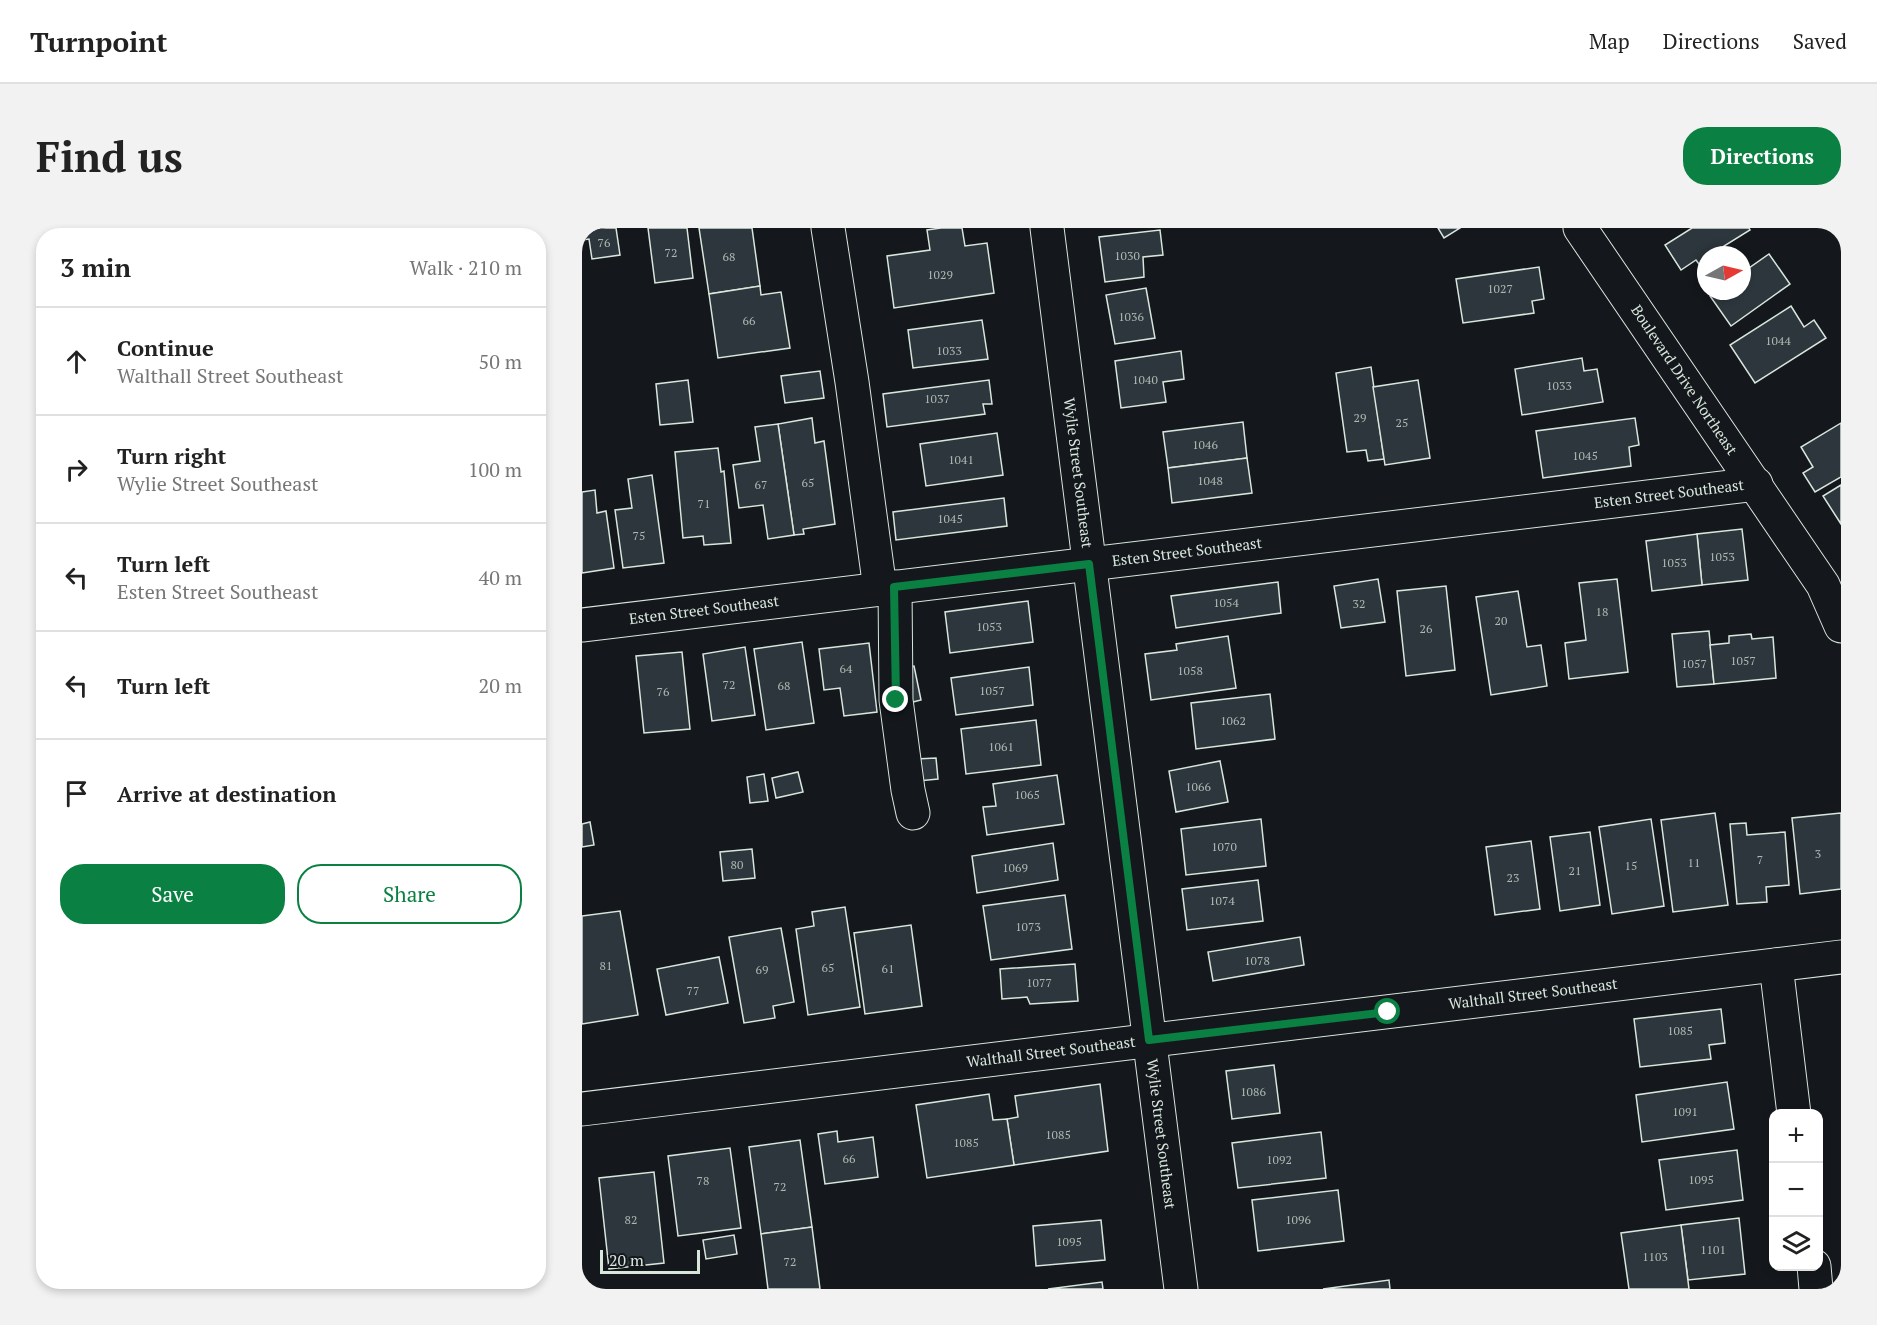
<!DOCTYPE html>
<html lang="en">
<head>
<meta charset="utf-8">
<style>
	body { margin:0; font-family:"PT Serif",serif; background:#f2f2f2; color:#222 }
	.controls { position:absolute; right:18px; bottom:18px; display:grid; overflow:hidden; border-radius:12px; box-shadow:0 3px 9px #0003 }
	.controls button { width:54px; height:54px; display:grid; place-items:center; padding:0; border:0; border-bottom:2px solid #e0e0e0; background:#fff; color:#222; font:30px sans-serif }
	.compass { position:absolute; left:1115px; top:18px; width:54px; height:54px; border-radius:50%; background:#fff; box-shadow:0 3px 9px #0003; rotate:82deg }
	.scale { position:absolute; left:18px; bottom:15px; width:100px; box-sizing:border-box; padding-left:6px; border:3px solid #d8e6dc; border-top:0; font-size:16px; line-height:21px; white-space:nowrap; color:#d8e6dc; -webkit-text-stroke:4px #14181c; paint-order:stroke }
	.stop { position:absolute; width:18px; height:18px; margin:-14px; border:4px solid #0b8043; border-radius:50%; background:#fff }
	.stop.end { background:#0b8043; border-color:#fff; box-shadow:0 2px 6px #0008 }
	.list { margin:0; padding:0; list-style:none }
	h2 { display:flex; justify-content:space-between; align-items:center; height:78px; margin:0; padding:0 24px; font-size:26px }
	h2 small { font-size:20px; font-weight:400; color:#767676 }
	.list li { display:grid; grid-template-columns:39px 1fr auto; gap:18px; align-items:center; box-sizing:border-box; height:108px; padding:0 24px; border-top:2px solid #e0e0e0 }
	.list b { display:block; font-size:22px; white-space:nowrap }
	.list p { margin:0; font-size:20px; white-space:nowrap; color:#767676 }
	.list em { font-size:20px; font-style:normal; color:#767676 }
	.actions { display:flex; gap:12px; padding:18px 24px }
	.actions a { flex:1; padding:14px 0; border:2px solid #0b8043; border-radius:24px; text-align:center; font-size:21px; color:#0b8043 }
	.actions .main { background:#0b8043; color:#fff }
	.icon { flex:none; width:33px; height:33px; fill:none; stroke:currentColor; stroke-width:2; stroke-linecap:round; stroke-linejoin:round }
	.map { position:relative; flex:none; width:1259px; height:1061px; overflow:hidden; border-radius:24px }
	header { display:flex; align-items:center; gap:36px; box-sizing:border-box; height:84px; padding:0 30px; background:#fff; border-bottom:2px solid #e0e0e0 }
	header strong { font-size:28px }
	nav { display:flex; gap:33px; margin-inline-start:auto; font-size:21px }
	.intro { display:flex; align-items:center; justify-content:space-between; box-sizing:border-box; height:144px; padding:0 36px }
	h1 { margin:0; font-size:42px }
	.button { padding:15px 27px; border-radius:24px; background:#0b8043; color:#fff; font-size:21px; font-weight:700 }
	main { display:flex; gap:36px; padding:0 36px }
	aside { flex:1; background:#fff; border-radius:24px; box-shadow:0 3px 9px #0003 }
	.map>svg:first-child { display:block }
</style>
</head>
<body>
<header>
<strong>Turnpoint</strong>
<nav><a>Map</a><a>Directions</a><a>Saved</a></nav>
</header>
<div class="intro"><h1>Find us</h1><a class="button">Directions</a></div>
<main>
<aside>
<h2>3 min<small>Walk · 210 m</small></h2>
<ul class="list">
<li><svg class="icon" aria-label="ahead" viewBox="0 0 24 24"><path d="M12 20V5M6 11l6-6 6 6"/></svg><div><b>Continue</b><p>Walthall Street Southeast</p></div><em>50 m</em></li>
<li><svg class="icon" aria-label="right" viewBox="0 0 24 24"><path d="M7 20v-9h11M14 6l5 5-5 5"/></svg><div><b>Turn right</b><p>Wylie Street Southeast</p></div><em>100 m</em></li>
<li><svg class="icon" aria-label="left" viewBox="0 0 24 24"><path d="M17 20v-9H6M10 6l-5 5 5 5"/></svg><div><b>Turn left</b><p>Esten Street Southeast</p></div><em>40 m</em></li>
<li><svg class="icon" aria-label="left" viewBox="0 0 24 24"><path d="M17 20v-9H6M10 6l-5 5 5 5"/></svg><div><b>Turn left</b></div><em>20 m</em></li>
<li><svg class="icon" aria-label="arrive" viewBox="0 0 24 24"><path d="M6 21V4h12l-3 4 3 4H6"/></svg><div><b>Arrive at destination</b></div></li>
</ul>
<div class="actions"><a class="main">Save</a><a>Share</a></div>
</aside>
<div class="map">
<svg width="1259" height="1061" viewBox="0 0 1259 1061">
	<rect width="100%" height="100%" fill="#14181c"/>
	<!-- building -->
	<g fill="#2c363c" stroke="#d8e6dc" stroke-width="1.5">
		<path d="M 0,0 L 34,0 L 38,27 L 10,31 L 7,11 L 0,12 Z"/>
		<path d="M 66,0 L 105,0 L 111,50 L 73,55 Z"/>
		<path d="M 117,0 L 170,0 L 178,58 L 127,66 Z"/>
		<path d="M 359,0 L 380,0 L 383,18 L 405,15 L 412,65 L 312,80 L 305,28 L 348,22 L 345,2 Z"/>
		<path d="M 856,0 L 878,0 L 862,10 Z"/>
		<path d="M 1110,0 L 1167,0 L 1168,2 L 1142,18 L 1147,27 L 1124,27 L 1124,42 L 1122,43 L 1114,32 L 1099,42 L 1083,17 Z"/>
		<path d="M 578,2 L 581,27 L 561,29 L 562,49 L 523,54 L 517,9 Z"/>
		<path d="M 1187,26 L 1208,56 L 1149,98 L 1128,68 L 1135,63 L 1160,63 L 1160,45 Z"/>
		<path d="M 957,39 L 962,71 L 950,73 L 952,85 L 881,95 L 874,51 Z"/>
		<path d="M 178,58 L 179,67 L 199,64 L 208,120 L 136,130 L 127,66 Z"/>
		<path d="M 564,60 L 573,110 L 533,116 L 524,67 Z"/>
		<path d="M 1209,78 L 1222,99 L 1232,92 L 1244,110 L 1173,155 L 1148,117 Z"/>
		<path d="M 400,92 L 406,131 L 331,140 L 326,102 Z"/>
		<path d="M 599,123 L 602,151 L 581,154 L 584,174 L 539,180 L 533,133 Z"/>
		<path d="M 1000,130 L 1002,143 L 1015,141 L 1021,174 L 940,187 L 933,141 Z"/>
		<path d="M 789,139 L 802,231 L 786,233 L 784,222 L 765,224 L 754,145 Z"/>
		<path d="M 238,143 L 242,170 L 203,175 L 199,148 Z"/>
		<path d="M 106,152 L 111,194 L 78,197 L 74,156 Z"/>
		<path d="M 407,152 L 410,176 L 401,176 L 403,186 L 305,199 L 301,166 Z"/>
		<path d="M 836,152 L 848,230 L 803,237 L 791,159 Z"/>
		<path d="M 230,190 L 233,215 L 242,213 L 253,296 L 221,301 L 222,306 L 212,307 L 196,196 Z"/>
		<path d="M 1053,190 L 1057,217 L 1047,219 L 1049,238 L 961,250 L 954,203 Z"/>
		<path d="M 661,194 L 665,230 L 586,240 L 581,204 Z"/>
		<path d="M 1259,195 L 1259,249 L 1233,264 L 1221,245 L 1231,239 L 1219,219 Z"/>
		<path d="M 196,196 L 212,307 L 186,311 L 181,277 L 157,280 L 151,237 L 178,233 L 173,199 Z"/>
		<path d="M 415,205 L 421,247 L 344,258 L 338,216 Z"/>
		<path d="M 136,220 L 139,244 L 142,243 L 149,315 L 122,317 L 121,308 L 101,310 L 93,224 Z"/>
		<path d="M 665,230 L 670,265 L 590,275 L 586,240 Z"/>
		<path d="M 70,247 L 82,335 L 41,340 L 33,282 L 50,280 L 46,251 Z"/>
		<path d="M 1259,257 L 1259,296 L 1241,268 Z"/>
		<path d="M 13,262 L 15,285 L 24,283 L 32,340 L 0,345 L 0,264 Z"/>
		<path d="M 422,270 L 425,298 L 314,312 L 311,284 Z"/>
		<path d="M 1160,301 L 1166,352 L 1120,357 L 1115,306 Z"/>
		<path d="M 1115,306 L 1120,357 L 1070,363 L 1064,313 Z"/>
		<path d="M 796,351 L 803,394 L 759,400 L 752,358 Z"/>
		<path d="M 1035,351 L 1046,444 L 987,451 L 983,415 L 1004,412 L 997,355 Z"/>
		<path d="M 696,354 L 699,385 L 594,400 L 589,368 Z"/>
		<path d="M 864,358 L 873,442 L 824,448 L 815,363 Z"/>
		<path d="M 936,363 L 945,419 L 959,417 L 965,458 L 909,467 L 894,369 Z"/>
		<path d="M 446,373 L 451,414 L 368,425 L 363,384 Z"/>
		<path d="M 1127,403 L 1132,456 L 1095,459 L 1090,406 Z"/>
		<path d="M 1169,406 L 1170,411 L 1191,409 L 1194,450 L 1132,456 L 1128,417 L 1147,415 L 1147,408 Z"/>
		<path d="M 646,408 L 654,460 L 569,472 L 563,426 L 595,422 L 594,416 Z"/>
		<path d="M 220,414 L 232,495 L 184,502 L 172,421 Z"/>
		<path d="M 287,415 L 295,484 L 262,488 L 258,460 L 242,462 L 237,421 Z"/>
		<path d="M 163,419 L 173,487 L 130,493 L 121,426 Z"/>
		<path d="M 100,424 L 108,501 L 62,505 L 54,428 Z"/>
		<path d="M 332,438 L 339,472 L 327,475 L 321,440 Z"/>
		<path d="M 447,439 L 451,477 L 374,487 L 369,450 Z"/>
		<path d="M 688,466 L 693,511 L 614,521 L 609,475 Z"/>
		<path d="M 454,492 L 459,537 L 384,546 L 379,501 Z"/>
		<path d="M 354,530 L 356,551 L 336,553 L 334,531 Z"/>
		<path d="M 638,533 L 646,574 L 594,584 L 587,543 Z"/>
		<path d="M 216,544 L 221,564 L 194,570 L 190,550 Z"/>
		<path d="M 182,546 L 186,573 L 168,575 L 165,549 Z"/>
		<path d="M 475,547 L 482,596 L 405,607 L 401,579 L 414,578 L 411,556 Z"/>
		<path d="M 1133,585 L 1146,677 L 1091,684 L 1079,592 Z"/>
		<path d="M 1259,585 L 1259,661 L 1218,666 L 1210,590 Z"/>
		<path d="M 679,591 L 684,638 L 604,647 L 599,601 Z"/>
		<path d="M 1069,591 L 1082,678 L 1030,686 L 1017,599 Z"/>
		<path d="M 8,594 L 12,617 L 0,619 L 0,596 Z"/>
		<path d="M 1164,595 L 1165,607 L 1203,604 L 1207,657 L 1184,659 L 1185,674 L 1155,676 L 1148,596 Z"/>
		<path d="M 1008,604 L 1018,677 L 978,683 L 968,609 Z"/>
		<path d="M 949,613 L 958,681 L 913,687 L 904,619 Z"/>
		<path d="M 471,615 L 476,652 L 395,665 L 390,628 Z"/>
		<path d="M 170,621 L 173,650 L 141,653 L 138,624 Z"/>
		<path d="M 676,652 L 681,693 L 605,702 L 600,661 Z"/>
		<path d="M 483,667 L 490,721 L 409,732 L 401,678 Z"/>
		<path d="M 263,679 L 278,779 L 226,787 L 214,701 L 232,698 L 230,684 Z"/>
		<path d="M 38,683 L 56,787 L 0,796 L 0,688 Z"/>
		<path d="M 329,697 L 340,778 L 283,786 L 272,705 Z"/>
		<path d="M 199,700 L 212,774 L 191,778 L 193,790 L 162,795 L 147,709 Z"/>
		<path d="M 718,709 L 722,737 L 631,753 L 626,724 Z"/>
		<path d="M 137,729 L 146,775 L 84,787 L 75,741 Z"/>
		<path d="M 493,736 L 496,773 L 448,776 L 445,769 L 420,771 L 418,741 Z"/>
		<path d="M 1139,781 L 1143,815 L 1127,817 L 1129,831 L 1058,839 L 1052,791 Z"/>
		<path d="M 692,837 L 698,885 L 650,891 L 644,843 Z"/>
		<path d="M 1145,854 L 1152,901 L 1060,914 L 1054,867 Z"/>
		<path d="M 518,856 L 526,923 L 432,937 L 425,891 L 436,889 L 433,868 Z"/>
		<path d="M 407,866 L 411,892 L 425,891 L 432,937 L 345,950 L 334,877 Z"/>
		<path d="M 255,903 L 256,914 L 291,909 L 296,949 L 243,956 L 236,906 Z"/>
		<path d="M 739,904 L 744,950 L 656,960 L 650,915 Z"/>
		<path d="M 218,912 L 230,999 L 179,1006 L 167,919 Z"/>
		<path d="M 148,920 L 159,1000 L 96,1008 L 86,928 Z"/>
		<path d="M 1155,922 L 1161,972 L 1084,982 L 1077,932 Z"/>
		<path d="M 72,944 L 82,1035 L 27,1041 L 17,950 Z"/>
		<path d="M 756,962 L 762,1013 L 676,1023 L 670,972 Z"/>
		<path d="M 1157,990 L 1163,1046 L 1106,1052 L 1099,997 Z"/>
		<path d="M 519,992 L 523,1032 L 454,1038 L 451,998 Z"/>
		<path d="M 1099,997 L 1107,1061 L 1047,1061 L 1039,1005 Z"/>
		<path d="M 230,999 L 238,1061 L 186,1061 L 179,1006 Z"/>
		<path d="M 152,1007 L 155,1026 L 124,1031 L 121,1012 Z"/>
		<path d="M 807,1052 L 808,1061 L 741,1061 Z"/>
		<path d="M 520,1054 L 521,1061 L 466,1061 Z"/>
	</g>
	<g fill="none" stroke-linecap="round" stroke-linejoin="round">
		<!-- minor casing -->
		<g stroke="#d8e6dc" stroke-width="35">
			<g id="minor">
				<path d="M 246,0 L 270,154 L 298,361"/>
				<path d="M 465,0 L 599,1061"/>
				<path d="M 998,0 L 1241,357 L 1259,398"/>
				<path d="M 313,359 L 314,472 L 326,562 L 331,585"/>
				<path d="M 0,397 L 1174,256"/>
				<path d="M 1194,737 L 1212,886"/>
				<path d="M 0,881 L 1259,729"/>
				<path d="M 1232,1038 L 1234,1061"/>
			</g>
		</g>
		<!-- minor -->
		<use href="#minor" stroke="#14181c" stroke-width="33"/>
	</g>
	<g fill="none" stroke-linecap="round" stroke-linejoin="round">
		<!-- route -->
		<path stroke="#0b8043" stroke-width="8" d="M 314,472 L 312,359 L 507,336 L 567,812 L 806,784"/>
	</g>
	<g text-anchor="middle" stroke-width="4.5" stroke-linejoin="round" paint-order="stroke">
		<!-- number labels -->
		<g font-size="12" fill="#adbab4">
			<text x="22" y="19">76</text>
			<text x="89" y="29">72</text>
			<text x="545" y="32">1030</text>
			<text x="147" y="33">68</text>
			<text x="358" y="51">1029</text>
			<text x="918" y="65">1027</text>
			<text x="549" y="93">1036</text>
			<text x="167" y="97">66</text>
			<text x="1196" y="117">1044</text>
			<text x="367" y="127">1033</text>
			<text x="563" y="156">1040</text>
			<text x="977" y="162">1033</text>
			<text x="355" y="175">1037</text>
			<text x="778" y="194">29</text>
			<text x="820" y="199">25</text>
			<text x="623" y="221">1046</text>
			<text x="1003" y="232">1045</text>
			<text x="379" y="236">1041</text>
			<text x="628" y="257">1048</text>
			<text x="226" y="259">65</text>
			<text x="179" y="261">67</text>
			<text x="122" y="280">71</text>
			<text x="368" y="295">1045</text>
			<text x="57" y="312">75</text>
			<text x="1140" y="333">1053</text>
			<text x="1092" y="339">1053</text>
			<text x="644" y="379">1054</text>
			<text x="777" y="380">32</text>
			<text x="1020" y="388">18</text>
			<text x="919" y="397">20</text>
			<text x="407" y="403">1053</text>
			<text x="844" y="405">26</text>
			<text x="1161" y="437">1057</text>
			<text x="1112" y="440">1057</text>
			<text x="264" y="445">64</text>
			<text x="608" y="447">1058</text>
			<text x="147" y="461">72</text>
			<text x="202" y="462">68</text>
			<text x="410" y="467">1057</text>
			<text x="81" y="468">76</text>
			<text x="651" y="497">1062</text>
			<text x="419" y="523">1061</text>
			<text x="616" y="563">1066</text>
			<text x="445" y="571">1065</text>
			<text x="642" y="623">1070</text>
			<text x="1236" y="630">3</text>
			<text x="1178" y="636">7</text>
			<text x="1112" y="639">11</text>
			<text x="155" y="641">80</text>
			<text x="1049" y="642">15</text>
			<text x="433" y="644">1069</text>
			<text x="993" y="647">21</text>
			<text x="931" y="654">23</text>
			<text x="640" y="677">1074</text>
			<text x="446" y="703">1073</text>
			<text x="675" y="737">1078</text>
			<text x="24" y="742">81</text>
			<text x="246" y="744">65</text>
			<text x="306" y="745">61</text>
			<text x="180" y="746">69</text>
			<text x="457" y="759">1077</text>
			<text x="111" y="767">77</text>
			<text x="1098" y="807">1085</text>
			<text x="671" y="868">1086</text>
			<text x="1103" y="888">1091</text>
			<text x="476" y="911">1085</text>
			<text x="384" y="919">1085</text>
			<text x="267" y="935">66</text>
			<text x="697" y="936">1092</text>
			<text x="1119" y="956">1095</text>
			<text x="121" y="957">78</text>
			<text x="198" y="963">72</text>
			<text x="49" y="996">82</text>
			<text x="716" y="996">1096</text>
			<text x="487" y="1018">1095</text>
			<text x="1131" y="1026">1101</text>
			<text x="1073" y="1033">1103</text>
			<text x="208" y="1038">72</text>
		</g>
		<!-- street labels -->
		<g font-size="15" fill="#d8e6dc" stroke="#14181c">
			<text transform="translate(1102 152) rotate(56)" y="5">Boulevard Drive Northeast</text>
			<text transform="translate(496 245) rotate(83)" y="5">Wylie Street Southeast</text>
			<text transform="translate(1087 266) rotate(-7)" y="5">Esten Street Southeast</text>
			<text transform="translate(605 324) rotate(-7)" y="5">Esten Street Southeast</text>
			<text transform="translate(122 382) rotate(-7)" y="5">Esten Street Southeast</text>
			<text transform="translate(951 766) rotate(-7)" y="5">Walthall Street Southeast</text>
			<text transform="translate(469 824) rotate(-7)" y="5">Walthall Street Southeast</text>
			<text transform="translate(579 906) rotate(83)" y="5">Wylie Street Southeast</text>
		</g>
	</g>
</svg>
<div class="controls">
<button>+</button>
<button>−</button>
<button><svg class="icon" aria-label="layers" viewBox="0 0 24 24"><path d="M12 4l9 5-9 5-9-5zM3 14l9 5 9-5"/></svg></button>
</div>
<svg class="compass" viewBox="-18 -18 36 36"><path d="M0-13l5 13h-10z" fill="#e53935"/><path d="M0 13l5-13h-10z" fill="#767676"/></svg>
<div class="scale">20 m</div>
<div class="stop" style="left:806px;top:784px"></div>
<div class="stop end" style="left:314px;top:472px"></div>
</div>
</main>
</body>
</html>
